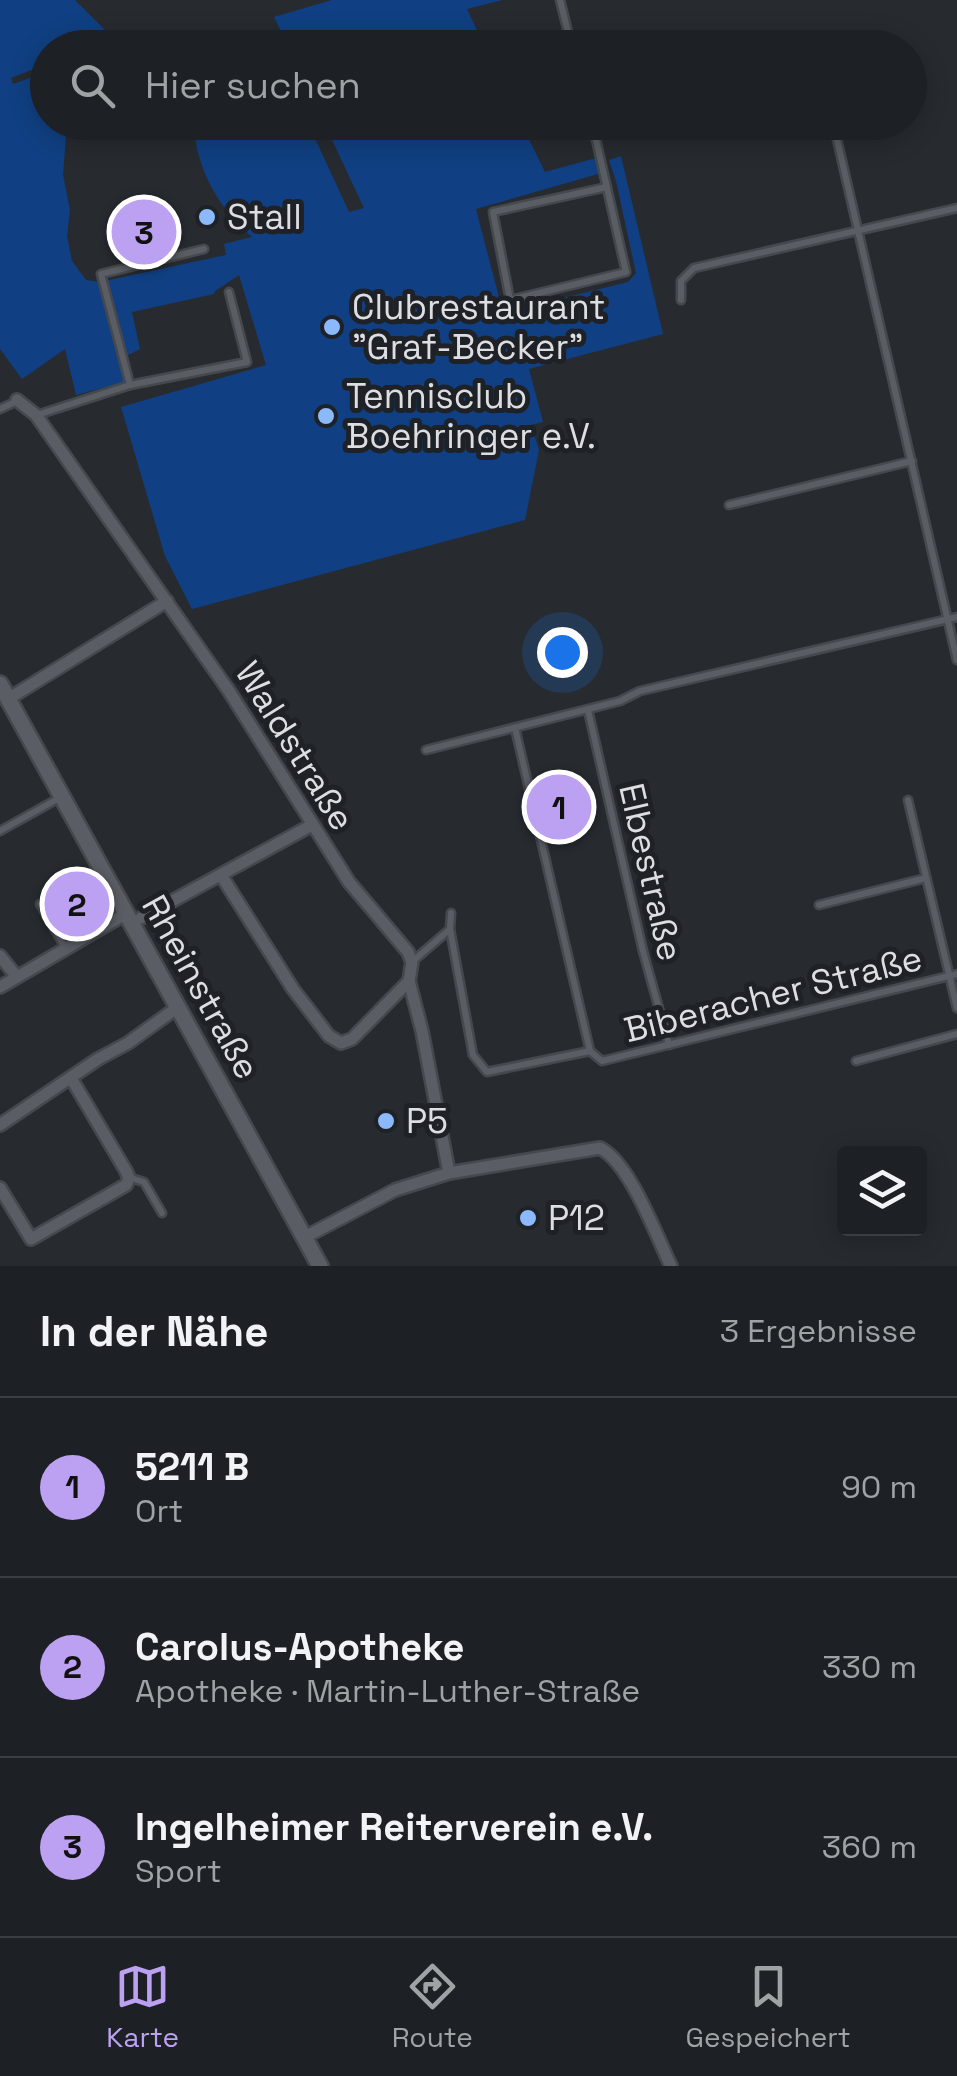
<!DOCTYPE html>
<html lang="de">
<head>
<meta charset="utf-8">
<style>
	body { margin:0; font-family:"Space Grotesk",sans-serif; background:#25282c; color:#f1f3f6 }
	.controls { position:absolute; right:30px; bottom:30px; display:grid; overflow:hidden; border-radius:10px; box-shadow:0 5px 25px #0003 }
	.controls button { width:90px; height:90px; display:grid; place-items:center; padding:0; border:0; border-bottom:2px solid #3b3e41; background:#1d2024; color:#f1f3f6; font:50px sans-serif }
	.you { position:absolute; left:562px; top:652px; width:35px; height:35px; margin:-25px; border:8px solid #fff; border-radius:50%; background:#1a73e8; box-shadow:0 0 0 15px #1a73e833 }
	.badge { display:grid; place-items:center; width:65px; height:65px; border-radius:50%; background:#bca0f2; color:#111; font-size:32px; font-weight:700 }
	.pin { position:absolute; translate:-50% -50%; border:5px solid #fff; box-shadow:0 2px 10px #0006 }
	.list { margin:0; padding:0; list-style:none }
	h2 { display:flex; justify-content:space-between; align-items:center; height:130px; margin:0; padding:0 40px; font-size:42px }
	h2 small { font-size:32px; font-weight:400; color:#a0a3a6 }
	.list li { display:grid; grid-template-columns:65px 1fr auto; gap:30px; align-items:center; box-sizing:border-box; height:180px; padding:0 40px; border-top:2px solid #3b3e41 }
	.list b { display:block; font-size:38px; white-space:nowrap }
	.list p { margin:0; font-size:32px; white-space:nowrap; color:#a0a3a6 }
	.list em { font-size:32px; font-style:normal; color:#a0a3a6 }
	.icon { flex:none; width:55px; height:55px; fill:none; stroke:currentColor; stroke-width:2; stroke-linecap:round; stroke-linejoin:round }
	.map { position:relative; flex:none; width:957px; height:1266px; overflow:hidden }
	.search { position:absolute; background:#1d2024; box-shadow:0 5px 25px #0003; left:30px; right:30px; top:30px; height:110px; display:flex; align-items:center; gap:25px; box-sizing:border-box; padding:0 35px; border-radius:55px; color:#a0a3a6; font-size:38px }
	.sheet { height:670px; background:#1d2024 }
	nav { display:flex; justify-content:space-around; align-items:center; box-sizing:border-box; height:140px; border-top:2px solid #3b3e41; background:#1d2024; font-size:28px; color:#a0a3a6 }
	nav a { display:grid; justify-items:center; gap:5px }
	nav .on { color:#bca0f2 }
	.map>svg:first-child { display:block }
</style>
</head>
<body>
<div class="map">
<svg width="957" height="1266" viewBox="0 0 957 1266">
	<rect width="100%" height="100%" fill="#272b30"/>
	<!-- green -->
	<g fill="#104083">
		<path d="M 0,0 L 75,0 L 115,40 L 90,47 L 48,48 L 47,64 L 11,78 L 13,84 L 47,72 L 48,122 L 99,123 L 66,136 L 63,175 L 70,210 L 67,236 L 72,261 L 86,280 L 100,282 L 226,255 L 224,244 L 252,237 C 246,231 240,227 234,220 C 212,194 197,163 194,129 L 187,129 L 185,123 L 308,123 L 349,212 L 364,208 L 324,123 L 521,123 L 545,172 L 596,158 L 598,174 L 476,209 L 503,313 L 628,282 L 636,273 L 616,181 L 609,160 L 621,156 L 663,334 L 529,369 L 543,422 L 531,425 L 539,450 L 525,520 L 192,609 L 165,556 L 121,407 L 266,365 L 239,275 L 215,291 L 214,294 L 132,312 L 140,349 L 128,355 L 133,380 L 76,395 L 65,349 L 22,379 L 0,349 Z"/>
		<path d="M 332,0 L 502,0 L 467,9 L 485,47 L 289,47 L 274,17 Z"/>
	</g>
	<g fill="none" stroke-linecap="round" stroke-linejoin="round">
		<!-- lane casing -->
		<g stroke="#45484c" stroke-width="11">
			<g id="lane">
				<path d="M 560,0 L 572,48"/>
				<path d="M 813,38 L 815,48"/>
				<path d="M 592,122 L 597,144 L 626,272 L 510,300 L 493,212 L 607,187"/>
				<path d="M 833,122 L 957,660"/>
				<path d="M 681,300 L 681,281 L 694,268 L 957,208"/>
				<path d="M 130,385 L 101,274 L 204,249"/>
				<path d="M 0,409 L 17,401"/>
				<path d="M 37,415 L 130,385 L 247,362 L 229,292"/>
				<path d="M 729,505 L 912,461"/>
				<path d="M 588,710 L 643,951 L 669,1045"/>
				<path d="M 515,728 L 590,1051"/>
				<path d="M 426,750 L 620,701 L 640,691 L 957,617"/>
				<path d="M 908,800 L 957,1008"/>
				<path d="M 0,831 L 61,797"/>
				<path d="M 40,904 L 65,947"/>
				<path d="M 819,905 L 926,878"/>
				<path d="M 451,913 L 450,929 L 473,1055 L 487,1072 L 590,1051 L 602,1061 L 957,974"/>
				<path d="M 413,961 L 449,930"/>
				<path d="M 856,1061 L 957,1034"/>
				<path d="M 131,1178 L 144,1182 L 162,1213"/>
			</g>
		</g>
		<!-- street casing -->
		<g stroke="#45484c" stroke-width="16">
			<g id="street">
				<path d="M 17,400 L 36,415 L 229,691 L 349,882 L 408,952 L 412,962 L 409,981 L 422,1031 L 449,1173"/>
				<path d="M 8,699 L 167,601"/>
				<path d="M 221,875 L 293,989 L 329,1036 L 341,1043 L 352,1039 L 409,981"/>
				<path d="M 141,918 L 312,825"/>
				<path d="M 0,956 L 17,977"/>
				<path d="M 0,987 L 127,913"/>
				<path d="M 0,1125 L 98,1059 L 128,1043 L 178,1007"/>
				<path d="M 0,1188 L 31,1239 L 126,1185 L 129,1178 L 126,1171 L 71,1078"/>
				<path d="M 305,1237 L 395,1190 L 449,1173 L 600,1148 C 630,1163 656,1235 671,1266"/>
			</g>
		</g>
		<!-- secondary casing -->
		<g stroke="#45484c" stroke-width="20">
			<path id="secondary" d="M 0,684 L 320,1266"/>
		</g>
		<!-- lane -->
		<use href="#lane" stroke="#5a5e64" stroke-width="6"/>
		<!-- street -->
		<use href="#street" stroke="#5a5e64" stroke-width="11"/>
		<!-- secondary -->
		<use href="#secondary" stroke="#5a5e64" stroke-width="15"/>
	</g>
	<!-- markers -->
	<g fill="#8cb9fc" stroke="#1e2126" stroke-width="4">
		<circle cx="207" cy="217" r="10"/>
		<circle cx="332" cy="327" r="10"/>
		<circle cx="326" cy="416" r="10"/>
		<circle cx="386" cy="1121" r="10"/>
		<circle cx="528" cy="1218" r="10"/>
	</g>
	<g text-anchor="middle" stroke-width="10" stroke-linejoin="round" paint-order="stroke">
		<!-- poi labels -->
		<g font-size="35" fill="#dcdee1" stroke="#1e2126" text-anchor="start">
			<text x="227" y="229">Stall</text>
			<text x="352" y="319">Clubrestaurant<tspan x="352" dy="40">"Graf-Becker"</tspan></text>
			<text x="346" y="408">Tennisclub<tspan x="346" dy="40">Boehringer e.V.</tspan></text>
			<text x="406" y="1133">P5</text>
			<text x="548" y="1230">P12</text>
		</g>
		<!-- street labels -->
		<g font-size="35" fill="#dcdee1" stroke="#1e2126">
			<text transform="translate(295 746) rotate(58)" y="12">Waldstraße</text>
			<text transform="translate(651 872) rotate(77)" y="12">Elbestraße</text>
			<text transform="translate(201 987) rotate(61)" y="12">Rheinstraße</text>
			<text transform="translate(773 994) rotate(-14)" y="12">Biberacher Straße</text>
		</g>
	</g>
</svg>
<div class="controls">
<button><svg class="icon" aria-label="layers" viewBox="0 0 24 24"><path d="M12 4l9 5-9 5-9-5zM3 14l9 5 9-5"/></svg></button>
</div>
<div class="you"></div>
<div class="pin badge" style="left:559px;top:807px">1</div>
<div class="pin badge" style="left:77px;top:904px">2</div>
<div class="pin badge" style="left:144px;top:232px">3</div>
<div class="search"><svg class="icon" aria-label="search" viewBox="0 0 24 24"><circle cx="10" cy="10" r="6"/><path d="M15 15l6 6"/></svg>Hier suchen</div>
</div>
<section class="sheet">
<h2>In der Nähe<small>3 Ergebnisse</small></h2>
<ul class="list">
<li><span class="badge">1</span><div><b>5211 B</b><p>Ort</p></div><em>90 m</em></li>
<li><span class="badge">2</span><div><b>Carolus-Apotheke</b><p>Apotheke · Martin-Luther-Straße</p></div><em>330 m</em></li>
<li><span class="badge">3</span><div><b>Ingelheimer Reiterverein e.V.</b><p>Sport</p></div><em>360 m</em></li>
</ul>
</section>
<nav>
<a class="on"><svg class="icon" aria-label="map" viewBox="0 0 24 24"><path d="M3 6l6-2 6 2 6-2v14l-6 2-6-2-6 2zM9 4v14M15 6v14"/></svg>Karte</a>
<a><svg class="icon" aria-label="directions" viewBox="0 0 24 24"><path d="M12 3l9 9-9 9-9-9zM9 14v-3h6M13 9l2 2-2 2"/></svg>Route</a>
<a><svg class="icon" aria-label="saved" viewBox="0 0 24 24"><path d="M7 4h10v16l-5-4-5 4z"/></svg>Gespeichert</a>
</nav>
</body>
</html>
